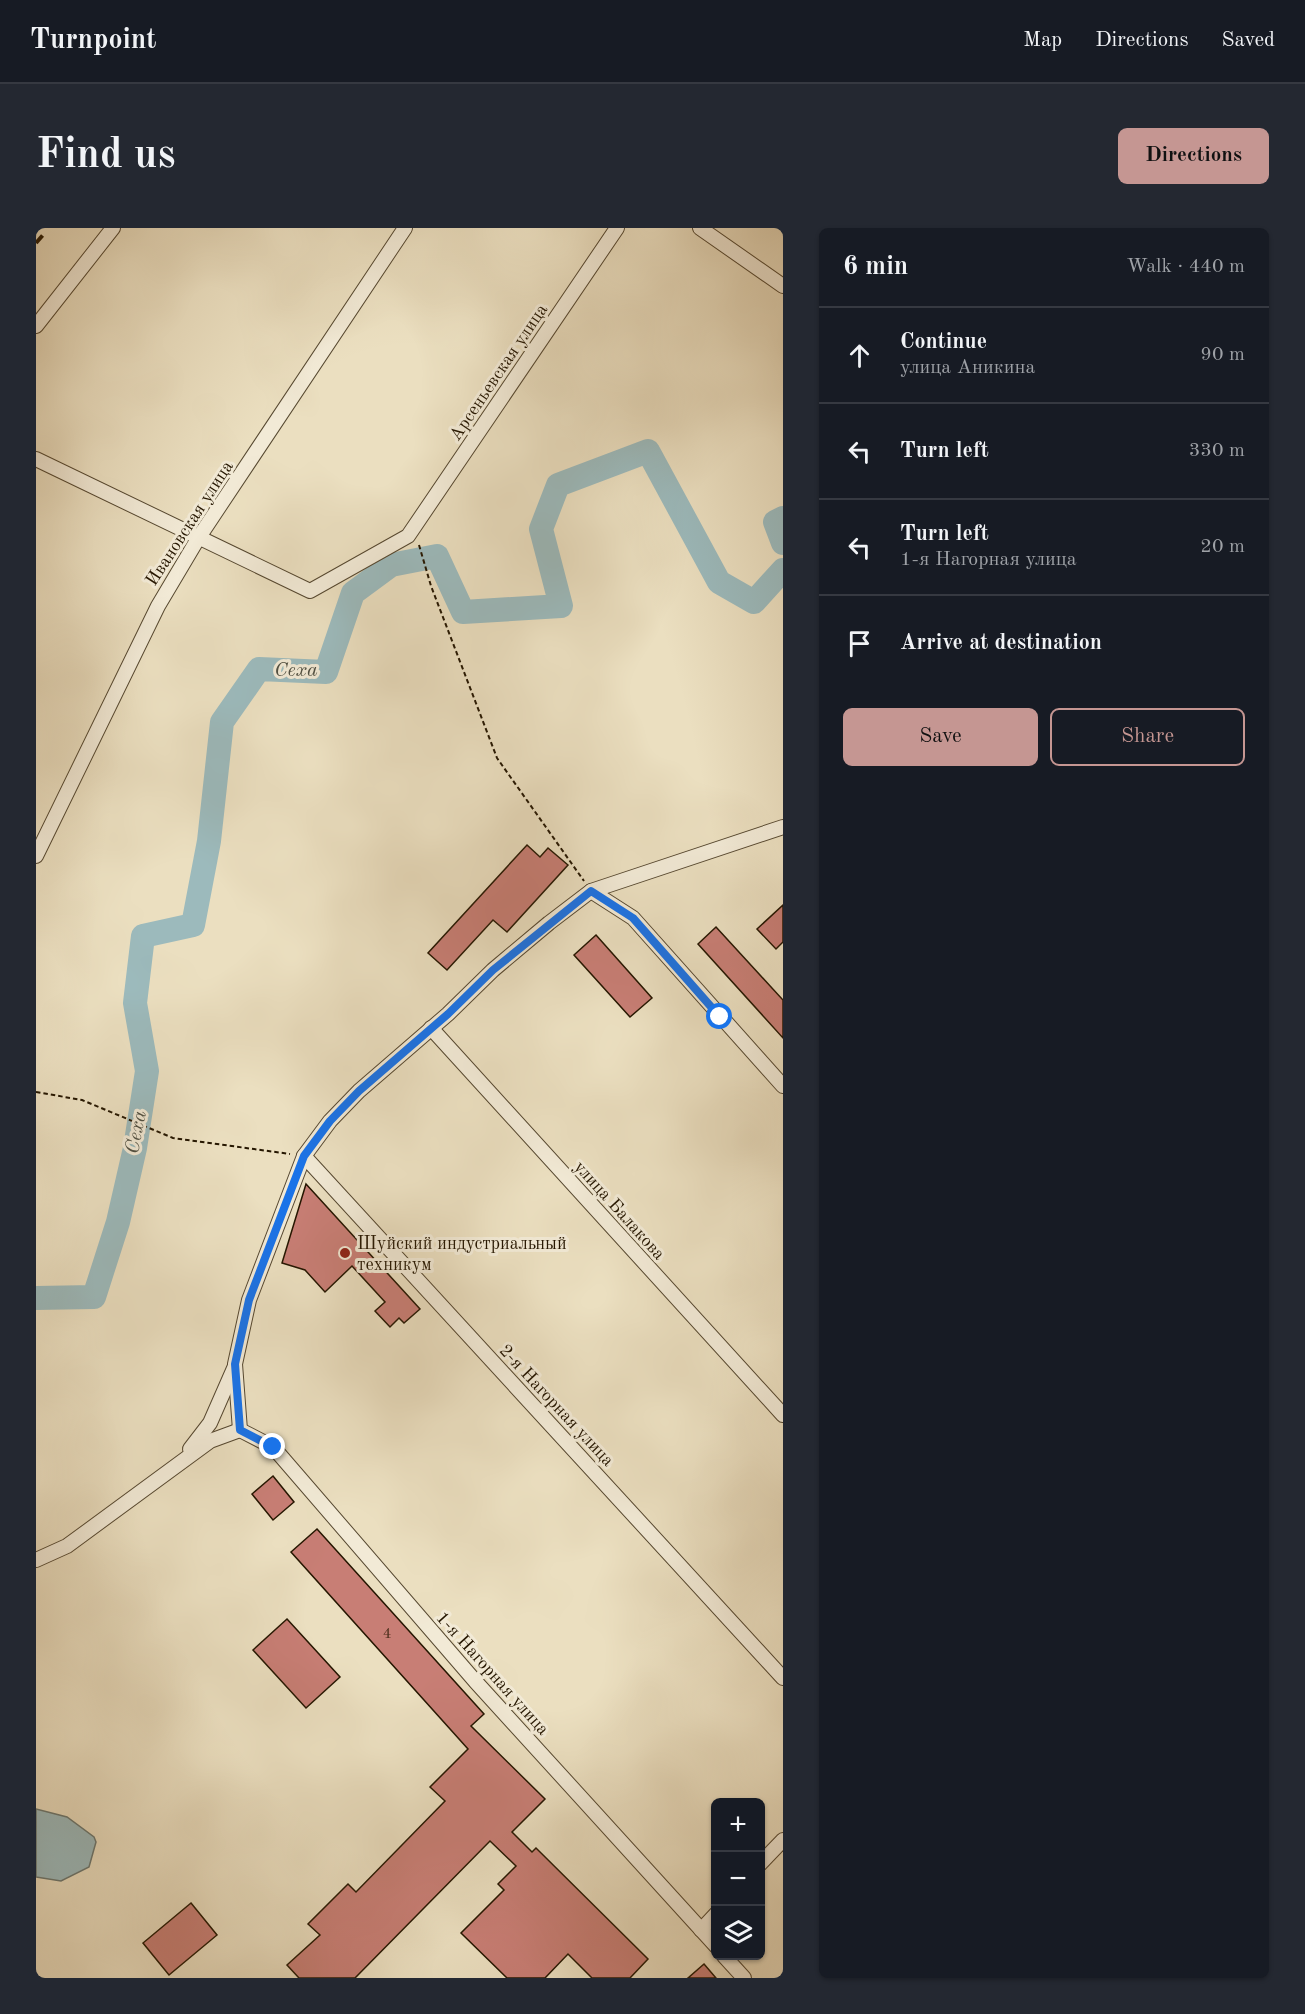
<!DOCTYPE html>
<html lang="en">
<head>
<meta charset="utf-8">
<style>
	body { margin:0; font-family:"Old Standard TT",serif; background:#242831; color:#f1f3f6 }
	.controls { position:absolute; right:18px; bottom:18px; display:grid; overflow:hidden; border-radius:9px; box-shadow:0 2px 4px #0004 }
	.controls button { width:54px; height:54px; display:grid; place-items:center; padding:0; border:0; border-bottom:2px solid #363941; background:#171b24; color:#f1f3f6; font:30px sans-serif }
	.stop { position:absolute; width:18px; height:18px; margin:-14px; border:4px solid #1a73e8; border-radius:50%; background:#fff }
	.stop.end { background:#1a73e8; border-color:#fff; box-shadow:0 2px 6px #0008 }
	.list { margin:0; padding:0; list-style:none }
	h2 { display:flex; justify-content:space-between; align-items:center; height:78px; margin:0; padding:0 24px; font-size:26px }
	h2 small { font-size:20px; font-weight:400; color:#9ea1a6 }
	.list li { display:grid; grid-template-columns:39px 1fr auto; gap:18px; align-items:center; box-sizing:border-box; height:96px; padding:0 24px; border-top:2px solid #363941 }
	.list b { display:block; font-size:22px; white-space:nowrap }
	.list p { margin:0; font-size:20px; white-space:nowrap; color:#9ea1a6 }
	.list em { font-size:20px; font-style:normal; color:#9ea1a6 }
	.actions { display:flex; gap:12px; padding:18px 24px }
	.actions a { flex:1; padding:14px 0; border:2px solid #c59692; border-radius:9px; text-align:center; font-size:21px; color:#c59692 }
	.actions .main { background:#c59692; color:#111 }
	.icon { flex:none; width:33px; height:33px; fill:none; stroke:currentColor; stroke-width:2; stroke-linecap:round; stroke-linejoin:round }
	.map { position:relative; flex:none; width:747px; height:1750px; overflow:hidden; border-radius:9px }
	header { display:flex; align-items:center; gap:36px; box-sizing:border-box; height:84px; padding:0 30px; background:#171b24; border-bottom:2px solid #363941 }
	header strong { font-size:28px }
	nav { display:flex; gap:33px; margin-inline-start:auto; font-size:21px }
	.intro { display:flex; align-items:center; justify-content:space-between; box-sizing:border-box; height:144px; padding:0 36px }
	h1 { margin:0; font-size:42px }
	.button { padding:15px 27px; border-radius:9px; background:#c59692; color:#111; font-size:21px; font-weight:700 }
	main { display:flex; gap:36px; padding:0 36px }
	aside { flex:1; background:#171b24; border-radius:9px; box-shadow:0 2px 4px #0004 }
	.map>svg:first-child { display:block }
</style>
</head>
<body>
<header>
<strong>Turnpoint</strong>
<nav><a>Map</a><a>Directions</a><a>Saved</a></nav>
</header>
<div class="intro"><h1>Find us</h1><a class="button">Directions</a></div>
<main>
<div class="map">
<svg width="747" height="1750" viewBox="0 0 747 1750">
	<rect width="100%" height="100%" fill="#ebdfc0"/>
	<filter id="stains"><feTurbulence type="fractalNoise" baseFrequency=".00333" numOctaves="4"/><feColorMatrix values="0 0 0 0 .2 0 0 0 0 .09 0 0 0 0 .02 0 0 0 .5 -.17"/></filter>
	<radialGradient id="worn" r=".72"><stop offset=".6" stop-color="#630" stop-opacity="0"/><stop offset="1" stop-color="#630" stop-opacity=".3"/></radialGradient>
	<!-- water -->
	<path fill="#9cbabc" stroke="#6c7871" stroke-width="1.5" d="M 0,1581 L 31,1589 L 58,1609 L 60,1614 L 53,1639 L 25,1653 L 0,1649 Z"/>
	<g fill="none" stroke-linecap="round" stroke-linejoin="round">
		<!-- river -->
		<g stroke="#9cbabc" stroke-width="24">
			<path d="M 747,290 L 739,294 L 747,315"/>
			<path d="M 0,1070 L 58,1069 L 82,994 L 99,920 L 111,843 L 99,775 L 107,708 L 157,697 L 173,613 L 186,494 L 223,441 L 290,444 L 317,365 L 355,337 L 401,328 L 427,384 L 525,378 L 505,301 L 522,257 L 612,223 L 683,354 L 718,374 L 747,342"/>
		</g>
	</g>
	<!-- building -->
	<g fill="#c87e75" stroke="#251600" stroke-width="1.5">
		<path d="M 491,617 L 504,629 L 512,620 L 532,637 L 471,704 L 457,692 L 411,742 L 392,725 Z"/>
		<path d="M 747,677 L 747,714 L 740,721 L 721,701 Z"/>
		<path d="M 680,699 L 747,772 L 747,810 L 662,716 Z"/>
		<path d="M 560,707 L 616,770 L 594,789 L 538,727 Z"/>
		<path d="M 270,956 L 384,1081 L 368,1095 L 363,1090 L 354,1099 L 339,1083 L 349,1074 L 316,1038 L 289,1064 L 269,1042 L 246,1035 Z"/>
		<path d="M 237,1248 L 258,1274 L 237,1292 L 216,1266 Z"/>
		<path d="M 281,1301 L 448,1486 L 435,1498 L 509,1571 L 476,1604 L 496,1624 L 500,1620 L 612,1731 L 594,1750 L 556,1750 L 532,1726 L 509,1750 L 471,1750 L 425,1705 L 468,1662 L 462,1656 L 480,1638 L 454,1613 L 319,1750 L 263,1750 L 251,1737 L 284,1707 L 272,1696 L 312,1656 L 320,1664 L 409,1573 L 394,1559 L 432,1521 L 255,1324 Z"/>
		<path d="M 251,1391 L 304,1449 L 270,1480 L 217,1422 Z"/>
		<path d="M 155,1675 L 181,1707 L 133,1747 L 107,1715 Z"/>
		<path d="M 668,1736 L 680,1750 L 652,1750 Z"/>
	</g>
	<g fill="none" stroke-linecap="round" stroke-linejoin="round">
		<!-- minor casing -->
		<g stroke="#564830" stroke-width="16">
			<g id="minor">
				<path d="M 664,0 L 747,58"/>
				<path d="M 0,98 L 77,0"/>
				<path d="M 0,231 L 274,363 L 372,308 L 581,0"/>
				<path d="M 0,628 L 122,378 L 163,309 L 369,0"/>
				<path d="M 555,663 L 597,690 L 747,858"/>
				<path d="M 395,800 L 747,1187"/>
				<path d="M 268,928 L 747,1450"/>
				<path d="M 204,1202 L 199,1136 L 213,1072 L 268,928 L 294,893 L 323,863 L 412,786 L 457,742 L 513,695 L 555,663 L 747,599"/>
				<path d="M 204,1202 L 237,1219 L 439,1453 L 680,1718"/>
				<path d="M 154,1221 L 174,1195 L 199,1138"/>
				<path d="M 0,1332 L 31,1318 L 174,1213 L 204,1202"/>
				<path d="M 724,1636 L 747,1612"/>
				<path d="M 665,1702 L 680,1686"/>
				<path d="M 688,1728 L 708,1750"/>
			</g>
		</g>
		<!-- path -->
		<g stroke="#251600" stroke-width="2" stroke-dasharray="4.5 3" stroke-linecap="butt">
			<path d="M 383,317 L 395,358 L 461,530 L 548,653"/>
			<path d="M 0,864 L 46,872 L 137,910 L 254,926"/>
		</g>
		<!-- minor -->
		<use href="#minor" stroke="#f2ead6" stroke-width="14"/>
		<!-- rail -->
		<path stroke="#251600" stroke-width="4" stroke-dasharray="10 10" stroke-linecap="butt" d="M 0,15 L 13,0"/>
	</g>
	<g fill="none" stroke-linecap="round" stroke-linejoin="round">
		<!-- route -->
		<path stroke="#1a73e8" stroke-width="8" d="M 237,1219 L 204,1202 L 199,1136 L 213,1072 L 268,928 L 294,893 L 323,863 L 412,786 L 457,742 L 555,663 L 597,690 L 684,789"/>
	</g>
	<!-- markers -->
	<circle fill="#8f2418" stroke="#f2ead6" stroke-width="2" cx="309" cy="1025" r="6"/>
	<g text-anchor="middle" stroke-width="6" stroke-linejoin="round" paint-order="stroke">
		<!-- number labels -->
		<g font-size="15" fill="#4e301d">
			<text x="351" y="1410">4</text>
		</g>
		<!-- street labels -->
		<g font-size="18" fill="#251600" stroke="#f2ead6">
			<text transform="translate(462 144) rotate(-56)" y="6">Арсеньевская улица</text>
			<text transform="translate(153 295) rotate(-57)" y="6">Ивановская улица</text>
			<text transform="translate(584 982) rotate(48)" y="6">улица Балакова</text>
			<text transform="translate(521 1177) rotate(47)" y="6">2-я Нагорная улица</text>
			<text transform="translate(457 1445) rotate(48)" y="6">1-я Нагорная улица</text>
		</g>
		<!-- poi labels -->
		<g font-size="18" fill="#251600" stroke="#f2ead6" text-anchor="start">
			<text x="321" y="1021">Шуйский индустриальный<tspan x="321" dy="21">техникум</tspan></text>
		</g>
		<!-- water labels -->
		<g font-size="20" font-style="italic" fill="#4f4f42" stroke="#f2ead6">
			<text x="260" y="448">Сеха</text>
			<text transform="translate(99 904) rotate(-79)" y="7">Сеха</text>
		</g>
	</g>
	<rect width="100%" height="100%" filter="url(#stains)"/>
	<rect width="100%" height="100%" fill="url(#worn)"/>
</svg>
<div class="controls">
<button>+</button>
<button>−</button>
<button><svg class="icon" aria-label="layers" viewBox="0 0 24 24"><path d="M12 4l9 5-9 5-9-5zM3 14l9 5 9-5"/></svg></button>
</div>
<div class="stop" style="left:684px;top:789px"></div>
<div class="stop end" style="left:237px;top:1219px"></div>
</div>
<aside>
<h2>6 min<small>Walk · 440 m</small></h2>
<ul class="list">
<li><svg class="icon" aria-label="ahead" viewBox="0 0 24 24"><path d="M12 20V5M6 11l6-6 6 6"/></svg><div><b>Continue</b><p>улица Аникина</p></div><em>90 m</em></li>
<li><svg class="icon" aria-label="left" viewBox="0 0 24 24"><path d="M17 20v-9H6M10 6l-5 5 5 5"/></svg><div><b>Turn left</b></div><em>330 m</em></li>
<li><svg class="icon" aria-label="left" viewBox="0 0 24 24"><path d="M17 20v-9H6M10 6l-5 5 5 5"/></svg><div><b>Turn left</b><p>1-я Нагорная улица</p></div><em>20 m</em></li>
<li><svg class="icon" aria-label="arrive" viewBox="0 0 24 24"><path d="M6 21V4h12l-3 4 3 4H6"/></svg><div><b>Arrive at destination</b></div></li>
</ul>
<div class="actions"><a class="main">Save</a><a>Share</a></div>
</aside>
</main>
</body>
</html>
